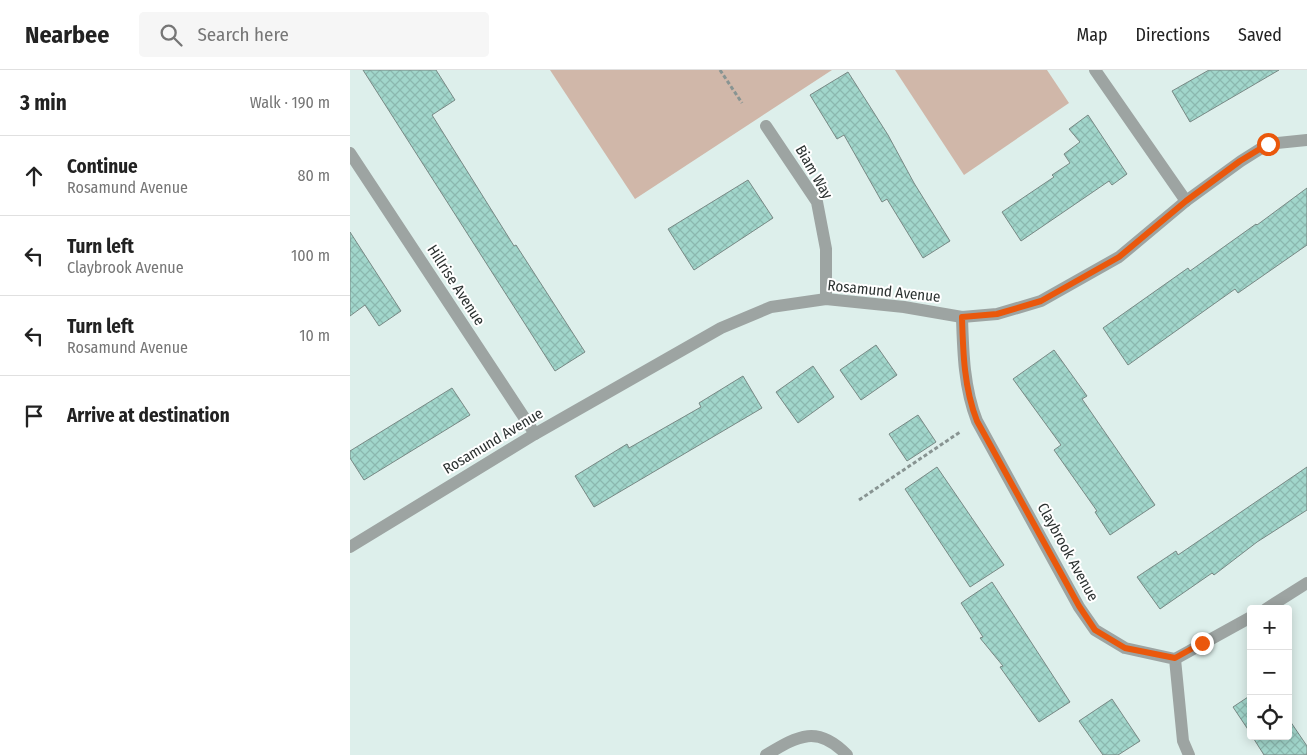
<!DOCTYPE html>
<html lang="en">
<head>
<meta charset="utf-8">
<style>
	body { margin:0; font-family:"Fira Sans Condensed",sans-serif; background:#f6f6f6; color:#222 }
	.controls { position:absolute; right:15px; bottom:15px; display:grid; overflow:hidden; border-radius:5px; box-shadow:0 2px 12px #0003 }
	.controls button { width:45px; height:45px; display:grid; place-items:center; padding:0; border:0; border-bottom:1px solid #e0e0e0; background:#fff; color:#222; font:25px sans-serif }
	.stop { position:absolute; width:15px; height:15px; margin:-11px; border:4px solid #ea580c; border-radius:50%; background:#fff }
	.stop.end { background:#ea580c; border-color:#fff; box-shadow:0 1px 5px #0008 }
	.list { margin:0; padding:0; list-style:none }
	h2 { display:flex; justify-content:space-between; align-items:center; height:65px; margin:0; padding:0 20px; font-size:21px }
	h2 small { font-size:16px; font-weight:400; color:#767676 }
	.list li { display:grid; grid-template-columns:32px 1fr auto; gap:15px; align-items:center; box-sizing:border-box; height:80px; padding:0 20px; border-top:1px solid #e0e0e0 }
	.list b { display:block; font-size:19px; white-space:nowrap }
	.list p { margin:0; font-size:16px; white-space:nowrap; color:#767676 }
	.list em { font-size:16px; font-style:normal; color:#767676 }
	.icon { flex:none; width:28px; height:28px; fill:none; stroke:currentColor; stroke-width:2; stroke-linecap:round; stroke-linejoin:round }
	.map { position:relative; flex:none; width:957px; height:685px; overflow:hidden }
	header { display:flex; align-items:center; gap:30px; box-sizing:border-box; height:70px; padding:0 25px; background:#fff; border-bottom:1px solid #e0e0e0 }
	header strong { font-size:24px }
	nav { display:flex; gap:28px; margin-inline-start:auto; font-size:18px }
	.search { width:350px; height:45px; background:#f6f6f6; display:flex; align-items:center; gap:12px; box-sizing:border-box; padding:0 18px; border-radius:5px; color:#767676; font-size:19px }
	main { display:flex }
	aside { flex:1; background:#fff }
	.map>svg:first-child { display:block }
</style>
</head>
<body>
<header>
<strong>Nearbee</strong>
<div class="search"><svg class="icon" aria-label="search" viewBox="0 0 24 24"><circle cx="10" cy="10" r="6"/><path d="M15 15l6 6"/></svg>Search here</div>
<nav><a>Map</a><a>Directions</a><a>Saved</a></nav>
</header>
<main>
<aside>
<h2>3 min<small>Walk · 190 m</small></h2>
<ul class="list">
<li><svg class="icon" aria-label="ahead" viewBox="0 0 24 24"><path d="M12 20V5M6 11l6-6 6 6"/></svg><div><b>Continue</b><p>Rosamund Avenue</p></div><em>80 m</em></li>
<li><svg class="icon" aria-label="left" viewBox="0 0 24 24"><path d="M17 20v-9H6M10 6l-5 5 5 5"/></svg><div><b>Turn left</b><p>Claybrook Avenue</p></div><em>100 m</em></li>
<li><svg class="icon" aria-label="left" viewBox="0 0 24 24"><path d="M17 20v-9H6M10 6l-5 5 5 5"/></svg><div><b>Turn left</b><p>Rosamund Avenue</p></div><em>10 m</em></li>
<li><svg class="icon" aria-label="arrive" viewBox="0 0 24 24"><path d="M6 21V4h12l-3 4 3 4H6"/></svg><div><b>Arrive at destination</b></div></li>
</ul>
</aside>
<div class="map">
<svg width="957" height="685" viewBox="0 0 957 685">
	<defs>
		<pattern id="building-cross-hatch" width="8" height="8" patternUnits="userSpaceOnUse" patternTransform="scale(1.25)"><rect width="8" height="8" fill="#a1d6cb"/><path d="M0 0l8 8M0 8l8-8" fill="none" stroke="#8bb8af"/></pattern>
	</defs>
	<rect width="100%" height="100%" fill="#ddefeb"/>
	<!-- green -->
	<g fill="#d0b7a9">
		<path d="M 200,0 L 482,0 L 285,129 Z"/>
		<path d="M 545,0 L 697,0 L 719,33 L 614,105 Z"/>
	</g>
	<!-- building -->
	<g fill="url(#building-cross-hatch)" stroke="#788985">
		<path d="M 13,0 L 86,0 L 105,30 L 82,45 L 164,176 L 166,175 L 235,282 L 205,301 Z"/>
		<path d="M 859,0 L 929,0 L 840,52 L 822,21 Z"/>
		<path d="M 498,2 L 538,65 L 564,113 L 600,171 L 573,188 L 537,129 L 532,132 L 494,65 L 487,69 L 460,25 Z"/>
		<path d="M 738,45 L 777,104 L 762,115 L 759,111 L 671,171 L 652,142 L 704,107 L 702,105 L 720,93 L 714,84 L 730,72 L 719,59 Z"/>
		<path d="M 398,110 L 423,148 L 344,200 L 318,159 Z"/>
		<path d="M 957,118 L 957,175 L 888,223 L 885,219 L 778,295 L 753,258 L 838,198 L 840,201 L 906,154 L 907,155 Z"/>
		<path d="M 0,162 L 51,241 L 29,256 L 15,235 L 0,246 Z"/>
		<path d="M 526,275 L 547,305 L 511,330 L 490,300 Z"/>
		<path d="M 704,280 L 737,326 L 732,329 L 805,435 L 760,465 L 745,442 L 747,441 L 704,380 L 711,375 L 663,309 Z"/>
		<path d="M 463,296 L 484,327 L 448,353 L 426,322 Z"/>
		<path d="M 393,306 L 412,338 L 244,437 L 225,406 L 277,374 L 279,378 L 351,337 L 349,333 Z"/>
		<path d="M 102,318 L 120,345 L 14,410 L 0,388 L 0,381 Z"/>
		<path d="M 568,345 L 586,372 L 557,391 L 539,364 Z"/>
		<path d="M 587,397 L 654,495 L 620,517 L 555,419 Z"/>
		<path d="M 957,397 L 957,440 L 907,472 L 864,505 L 862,503 L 810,539 L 787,507 L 826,481 L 828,485 Z"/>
		<path d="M 642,512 L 720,632 L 689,652 L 650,597 L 653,596 L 630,568 L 633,567 L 611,533 Z"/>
		<path d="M 901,625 L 901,664 L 883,637 Z"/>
		<path d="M 762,629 L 790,671 L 768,685 L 753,685 L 729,651 Z"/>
		<path d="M 938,648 L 957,676 L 957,685 L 914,685 L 902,666 L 938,666 Z"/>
	</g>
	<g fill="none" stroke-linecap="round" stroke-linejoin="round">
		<!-- path -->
		<g stroke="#889492" stroke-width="3" stroke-dasharray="4 2.5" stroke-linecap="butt">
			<path d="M 370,0 L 392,33"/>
			<path d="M 509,430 L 610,362"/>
		</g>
		<!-- service -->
		<path stroke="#9da4a2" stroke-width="12" d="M 745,0 L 836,131"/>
		<!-- minor -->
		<g stroke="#9da4a2" stroke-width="12">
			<path d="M 416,56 L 467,132 L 476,179 L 476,229"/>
			<path d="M 0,83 L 185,364"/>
			<path d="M 612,247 C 613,282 614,318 627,351 L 729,537 L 745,560 L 775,578 L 825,589 L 833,671 L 839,685"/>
			<path d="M 0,477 L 185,364 L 371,258 L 421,237 L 476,229 L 554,237 L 612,247 L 647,244 L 691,231 L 769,187 L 836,131 L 891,91 L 918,74 L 957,70"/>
			<path d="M 916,539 L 957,513"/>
			<path d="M 825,589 L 901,547"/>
			<path d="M 416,685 C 448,666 467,654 497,685"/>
		</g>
	</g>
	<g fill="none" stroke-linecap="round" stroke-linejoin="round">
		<!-- route -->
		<path stroke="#ea580c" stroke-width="6" d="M 852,573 L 825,588 L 775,578 L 745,560 L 729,536 L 627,351 C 614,318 613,282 612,247 L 647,244 L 691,231 L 769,187 L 836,131 L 890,91 L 918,74"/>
	</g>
	<g text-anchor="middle" stroke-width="4" stroke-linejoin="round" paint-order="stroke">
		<!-- street labels -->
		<g font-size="15" fill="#2c3231" stroke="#fff">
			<text transform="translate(464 102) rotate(60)" y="5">Biam Way</text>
			<text transform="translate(106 215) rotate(57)" y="5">Hillrise Avenue</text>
			<text transform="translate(534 221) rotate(6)" y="5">Rosamund Avenue</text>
			<text transform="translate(143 371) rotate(-31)" y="5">Rosamund Avenue</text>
			<text transform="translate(718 482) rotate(61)" y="5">Claybrook Avenue</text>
		</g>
	</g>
</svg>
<div class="controls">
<button>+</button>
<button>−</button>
<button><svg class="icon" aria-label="locate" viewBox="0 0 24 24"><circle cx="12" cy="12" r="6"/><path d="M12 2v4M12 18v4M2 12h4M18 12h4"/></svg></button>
</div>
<div class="stop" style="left:918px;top:74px"></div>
<div class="stop end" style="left:852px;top:573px"></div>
</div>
</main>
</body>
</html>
